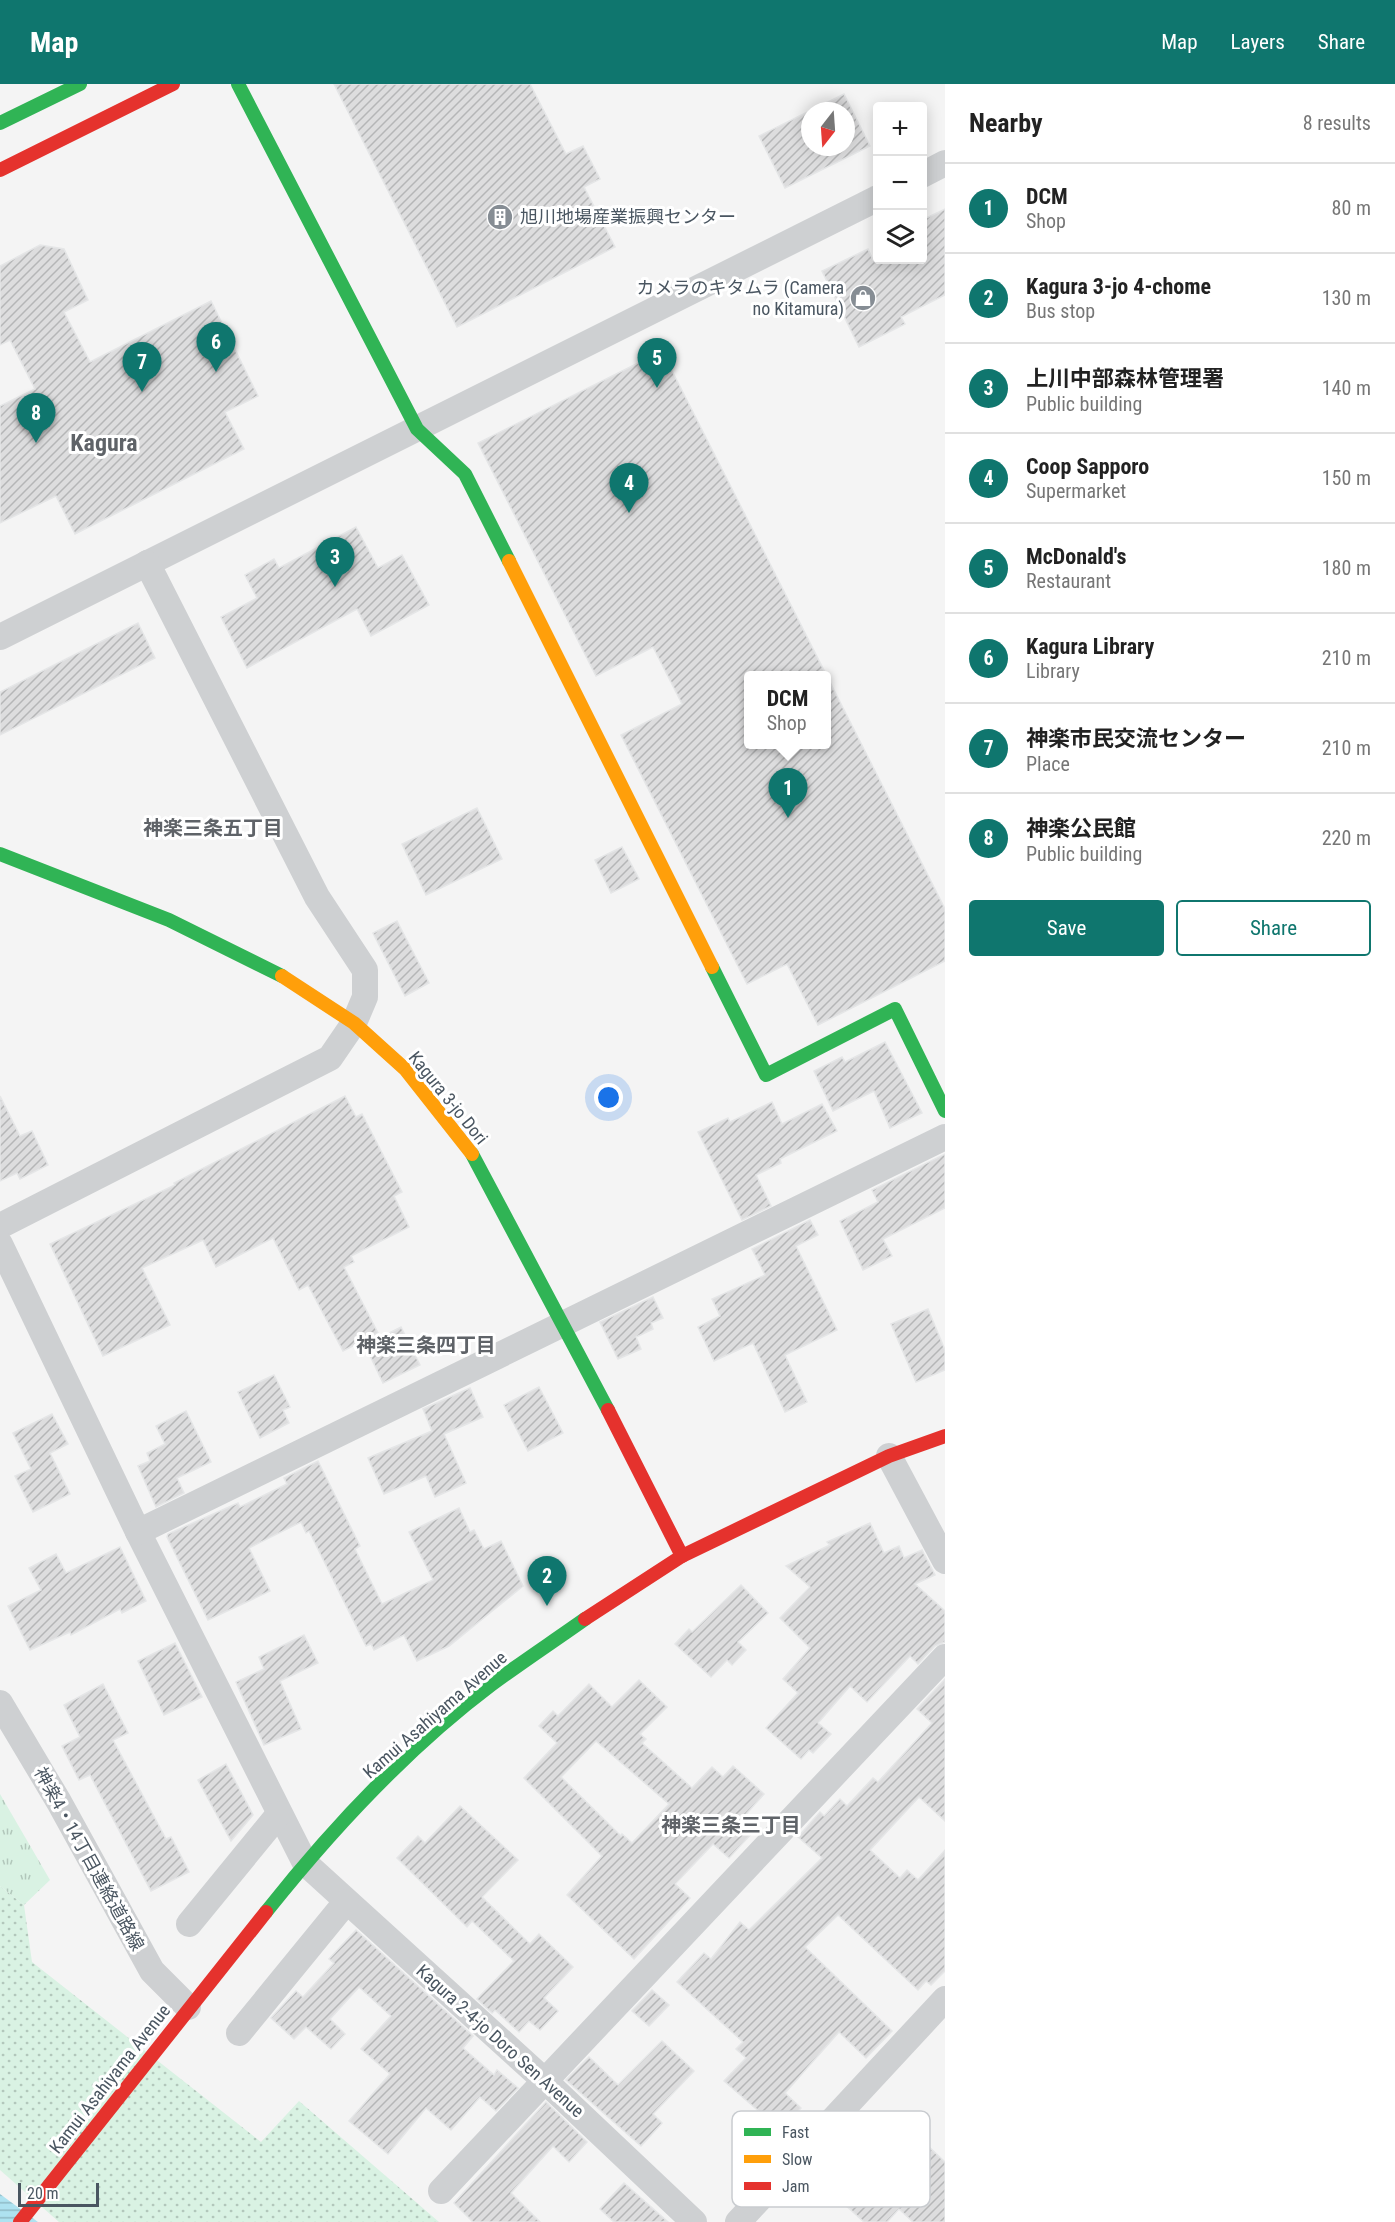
<!DOCTYPE html>
<html lang="en">
<head>
<meta charset="utf-8">
<style>
	body { margin:0; font-family:"Roboto Condensed","Noto Sans JP",sans-serif; background:#f6f6f6; color:#222 }
	.controls { position:absolute; right:18px; top:18px; display:grid; overflow:hidden; border-radius:6px; box-shadow:0 3px 15px #0003 }
	.controls button { width:54px; height:54px; display:grid; place-items:center; padding:0; border:0; border-bottom:2px solid #e0e0e0; background:#fff; color:#222; font:30px sans-serif }
	.compass { position:absolute; left:801px; top:18px; width:54px; height:54px; border-radius:50%; background:#fff; box-shadow:0 3px 15px #0003; rotate:197deg }
	.scale { position:absolute; left:18px; bottom:15px; width:81px; box-sizing:border-box; padding-left:6px; border:3px solid #4a5661; border-top:0; font-size:16px; line-height:21px; white-space:nowrap; color:#4a5661; -webkit-text-stroke:4px #fff; paint-order:stroke }
	.you { position:absolute; left:609px; top:1014px; width:21px; height:21px; margin:-15px; border:4px solid #fff; border-radius:50%; background:#1a73e8; box-shadow:0 0 0 9px #1a73e833 }
	.badge { display:grid; place-items:center; width:39px; height:39px; border-radius:50%; background:#0f766e; color:#fff; font-size:20px; font-weight:700 }
	.pin { position:absolute; translate:-50% -50px; filter:drop-shadow(0 2px 3px #0008) }
	.pin::after { content:''; position:absolute; top:32px; width:21px; height:18px; background:inherit; clip-path:polygon(0 0,100% 0,50% 100%) }
	.popup { position:absolute; left:744px; top:587px; width:87px; height:78px; box-sizing:border-box; display:grid; place-content:center; border-radius:6px; background:#fff; filter:drop-shadow(0 2px 4px #0005); font-size:20px; white-space:nowrap; color:#767676 }
	.popup b { font-size:22px; color:#222 }
	.popup::after { content:''; position:absolute; left:50%; top:100%; margin-left:-12px; border:12px solid transparent; border-top-color:#fff }
	.list { margin:0; padding:0; list-style:none }
	h2 { display:flex; justify-content:space-between; align-items:center; height:78px; margin:0; padding:0 24px; font-size:26px }
	h2 small { font-size:20px; font-weight:400; color:#767676 }
	.list li { display:grid; grid-template-columns:39px 1fr auto; gap:18px; align-items:center; box-sizing:border-box; height:90px; padding:0 24px; border-top:2px solid #e0e0e0 }
	.list b { display:block; font-size:22px; white-space:nowrap }
	.list p { margin:0; font-size:20px; white-space:nowrap; color:#767676 }
	.list em { font-size:20px; font-style:normal; color:#767676 }
	.actions { display:flex; gap:12px; padding:18px 24px }
	.actions a { flex:1; padding:14px 0; border:2px solid #0f766e; border-radius:6px; text-align:center; font-size:21px; color:#0f766e }
	.actions .main { background:#0f766e; color:#fff }
	.icon { flex:none; width:33px; height:33px; fill:none; stroke:currentColor; stroke-width:2; stroke-linecap:round; stroke-linejoin:round }
	.map { position:relative; flex:none; width:945px; height:2138px; overflow:hidden }
	header { display:flex; align-items:center; gap:36px; box-sizing:border-box; height:84px; padding:0 30px; background:#0f766e; color:#fff }
	header strong { font-size:28px }
	nav { display:flex; gap:33px; margin-inline-start:auto; font-size:21px }
	main { display:flex }
	aside { flex:1; background:#fff }
	.map>svg:first-child { display:block }
</style>
</head>
<body>
<header>
<strong>Map</strong>
<nav><a>Map</a><a>Layers</a><a>Share</a></nav>
</header>
<main>
<div class="map">
<svg width="945" height="2138" viewBox="0 0 945 2138">
	<defs>
		<pattern id="grass-dots" width="8" height="8" patternUnits="userSpaceOnUse" patternTransform="scale(1.5)"><rect width="8" height="8" fill="#d9f2e3"/><path d="M2 2h.1M6 6h.1" fill="none" stroke="#b2c7bb" stroke-width="1.8" stroke-linecap="round"/></pattern>
		<pattern id="park-tufts" width="24" height="20" patternUnits="userSpaceOnUse" patternTransform="scale(1.5)"><rect width="24" height="20" fill="#d9f2e3"/><path d="M3 7l-1-3M5 7V3M7 7l1-3M15 17l-1-3M17 17v-4M19 17l1-3" fill="none" stroke="#b2c7bb"/></pattern>
		<pattern id="water-rules" width="6" height="5" patternUnits="userSpaceOnUse" patternTransform="scale(1.5)"><rect width="6" height="5" fill="#aee2f0"/><path d="M0 2.5h6" fill="none" stroke="#90bac6"/></pattern>
		<pattern id="building-hatch" width="6" height="6" patternUnits="userSpaceOnUse" patternTransform="scale(1.5)"><rect width="6" height="6" fill="#ddddde"/><path d="M-1 1l2-2M0 6l6-6M5 7l2-2" fill="none" stroke="#b5b6b7"/></pattern>
	</defs>
	<rect width="100%" height="100%" fill="#f4f4f4"/>
	<!-- grass -->
	<path fill="url(#grass-dots)" d="M 0,1802 L 24,1821 L 32,1878 L 261,2058 L 299,2017 L 439,2138 L 59,2138 L 0,2086 Z"/>
	<!-- park -->
	<path fill="url(#park-tufts)" d="M 0,1710 L 50,1796 L 24,1821 L 0,1802 Z"/>
	<!-- water -->
	<path fill="url(#water-rules)" d="M 0,2110 L 38,2138 L 0,2138 Z"/>
	<!-- building -->
	<g fill="url(#building-hatch)" stroke="#e5e6e7" stroke-width="1.5" fill-rule="evenodd">
		<path d="M 334,0 L 530,0 L 566,70 L 583,62 L 600,95 L 584,103 L 615,163 L 457,243 Z"/>
		<path d="M 844,10 L 870,62 L 785,104 L 759,52 ZM 810,27 L 846,27 L 846,63 L 810,63 Z"/>
		<path d="M 945,125 L 945,211 L 901,233 L 905,240 L 859,263 L 822,187 L 868,165 L 873,176 L 922,176 L 922,136 Z"/>
		<path d="M 40,161 L 64,165 L 88,216 L 64,228 L 90,278 L 211,217 L 258,312 L 225,328 L 244,365 L 75,450 L 56,412 L 0,439 L 0,322 L 35,305 L 10,256 L 0,261 L 0,182 Z"/>
		<path d="M 662,267 L 945,825 L 945,877 L 818,941 L 787,880 L 747,900 L 621,651 L 682,620 L 653,563 L 596,592 L 478,359 ZM 749,591 L 827,591 L 827,660 L 749,660 Z"/>
		<path d="M 356,443 L 378,484 L 402,471 L 429,521 L 371,552 L 357,525 L 247,584 L 221,533 L 257,514 L 245,491 L 274,475 L 279,484 Z"/>
		<path d="M 138,539 L 155,574 L 0,651 L 0,608 Z"/>
		<path d="M 477,724 L 502,775 L 426,811 L 402,760 Z"/>
		<path d="M 622,763 L 639,795 L 611,809 L 595,776 Z"/>
		<path d="M 397,837 L 429,899 L 405,912 L 373,849 Z"/>
		<path d="M 885,958 L 922,1029 L 890,1044 L 874,1007 L 833,1027 L 814,987 L 842,973 L 845,978 Z"/>
		<path d="M 0,1012 L 20,1052 L 32,1047 L 48,1081 L 20,1095 L 17,1089 L 0,1097 Z"/>
		<path d="M 345,1012 L 356,1033 L 362,1030 L 402,1108 L 394,1112 L 409,1143 L 351,1172 L 354,1178 L 344,1183 L 378,1249 L 343,1267 L 308,1201 L 299,1206 L 273,1154 L 216,1183 L 203,1156 L 142,1184 L 170,1241 L 103,1272 L 50,1160 L 175,1101 L 174,1099 Z"/>
		<path d="M 772,1018 L 782,1040 L 822,1020 L 837,1047 L 780,1075 L 781,1079 L 756,1091 L 771,1122 L 742,1136 L 698,1048 L 728,1034 L 730,1038 Z"/>
		<path d="M 945,1070 L 945,1124 L 883,1155 L 892,1172 L 863,1186 L 840,1137 L 878,1118 L 872,1106 Z"/>
		<path d="M 810,1136 L 818,1151 L 796,1162 L 837,1246 L 785,1271 L 807,1318 L 785,1328 L 753,1259 L 714,1277 L 698,1243 L 720,1232 L 712,1215 L 765,1191 L 752,1165 Z"/>
		<path d="M 653,1213 L 663,1234 L 651,1239 L 653,1245 L 636,1253 L 641,1265 L 618,1275 L 600,1238 Z"/>
		<path d="M 928,1225 L 945,1266 L 945,1286 L 916,1298 L 891,1240 Z"/>
		<path d="M 401,1243 L 420,1281 L 383,1299 L 365,1261 Z"/>
		<path d="M 274,1291 L 290,1323 L 283,1326 L 289,1339 L 260,1354 L 238,1308 Z"/>
		<path d="M 539,1303 L 563,1349 L 528,1367 L 504,1321 Z"/>
		<path d="M 470,1304 L 483,1333 L 444,1350 L 466,1399 L 435,1413 L 426,1392 L 384,1410 L 368,1374 L 432,1347 L 423,1325 Z"/>
		<path d="M 186,1327 L 211,1378 L 177,1394 L 184,1409 L 156,1423 L 138,1382 L 150,1377 L 147,1369 L 165,1360 L 156,1342 Z"/>
		<path d="M 52,1330 L 68,1360 L 50,1369 L 70,1410 L 33,1428 L 15,1392 L 31,1385 L 13,1349 Z"/>
		<path d="M 318,1377 L 360,1462 L 355,1465 L 382,1520 L 433,1496 L 409,1448 L 459,1424 L 470,1448 L 474,1446 L 484,1465 L 501,1457 L 523,1502 L 449,1562 L 417,1577 L 404,1551 L 374,1566 L 371,1560 L 366,1562 L 309,1447 L 306,1449 L 301,1438 L 249,1464 L 270,1507 L 208,1536 L 167,1453 L 168,1450 L 238,1419 L 240,1423 L 287,1400 L 284,1394 Z"/>
		<path d="M 870,1439 L 884,1469 L 899,1462 L 904,1474 L 922,1466 L 935,1491 L 915,1500 L 945,1527 L 945,1558 L 935,1562 L 918,1580 L 910,1572 L 867,1618 L 850,1602 L 818,1639 L 831,1650 L 813,1669 L 809,1666 L 801,1675 L 766,1644 L 798,1609 L 783,1595 L 810,1564 L 780,1534 L 810,1503 L 786,1482 L 830,1461 L 827,1458 Z"/>
		<path d="M 120,1463 L 146,1517 L 122,1529 L 120,1525 L 71,1551 L 70,1548 L 30,1566 L 8,1522 L 41,1506 L 29,1484 L 56,1470 L 66,1489 Z"/>
		<path d="M 741,1501 L 768,1529 L 738,1558 L 746,1566 L 732,1581 L 727,1576 L 711,1593 L 675,1560 L 689,1545 L 692,1548 Z"/>
		<path d="M 304,1551 L 318,1579 L 280,1597 L 301,1645 L 264,1661 L 236,1598 L 264,1585 L 259,1573 Z"/>
		<path d="M 175,1559 L 202,1613 L 164,1631 L 138,1577 Z"/>
		<path d="M 945,1595 L 945,1737 L 919,1713 L 870,1766 L 900,1794 L 907,1786 L 918,1796 L 945,1766 L 945,1887 L 931,1901 L 926,1897 L 918,1906 L 838,1831 L 805,1863 L 892,1947 L 866,1974 L 839,1948 L 785,2009 L 801,2024 L 791,2035 L 795,2039 L 766,2071 L 743,2050 L 762,2030 L 724,1997 L 746,1974 L 736,1965 L 743,1958 L 677,1898 L 704,1869 L 711,1875 L 740,1838 L 749,1846 L 822,1774 L 798,1753 L 820,1728 L 824,1732 L 840,1715 L 847,1722 L 873,1694 L 878,1698 L 932,1639 L 917,1625 Z"/>
		<path d="M 639,1596 L 667,1623 L 640,1650 L 646,1655 L 642,1659 L 692,1704 L 712,1683 L 723,1693 L 733,1682 L 764,1710 L 739,1738 L 752,1749 L 729,1774 L 713,1760 L 675,1800 L 690,1814 L 634,1875 L 567,1811 L 602,1772 L 524,1694 L 557,1659 L 539,1642 L 553,1627 L 558,1632 L 589,1600 L 612,1623 ZM 596,1657 L 669,1720 L 632,1759 L 622,1750 L 621,1752 L 561,1693 Z"/>
		<path d="M 103,1600 L 128,1649 L 113,1656 L 166,1755 L 171,1753 L 189,1788 L 151,1807 L 90,1691 L 79,1696 L 62,1662 L 80,1653 L 64,1621 Z"/>
		<path d="M 226,1680 L 253,1731 L 231,1757 L 198,1696 Z"/>
		<path d="M 460,1722 L 518,1776 L 482,1813 L 530,1860 L 539,1850 L 573,1883 L 544,1914 L 558,1927 L 540,1946 L 529,1937 L 519,1948 L 495,1926 L 492,1929 L 477,1915 L 514,1877 L 472,1837 L 467,1843 L 397,1774 L 418,1752 L 425,1759 Z"/>
		<path d="M 356,1846 L 473,1952 L 463,1964 L 494,1991 L 497,1986 L 518,2004 L 496,2027 L 480,2013 L 451,2046 L 426,2024 L 388,2070 L 349,2037 L 390,1990 L 361,1965 L 391,1932 L 359,1903 L 330,1935 L 345,1950 L 331,1965 L 306,1943 L 294,1955 L 271,1934 L 296,1907 L 303,1913 L 334,1879 L 329,1875 Z"/>
		<path d="M 652,1906 L 669,1921 L 649,1942 L 632,1927 Z"/>
		<path d="M 662,1957 L 694,1987 L 653,2030 L 662,2039 L 641,2062 L 566,1996 L 589,1973 L 618,2001 Z"/>
		<path d="M 546,2018 L 587,2058 L 569,2078 L 553,2062 L 511,2109 L 540,2138 L 473,2138 L 454,2119 Z"/>
		<path d="M 852,2050 L 897,2091 L 926,2060 L 945,2078 L 945,2138 L 913,2138 L 899,2125 L 887,2138 L 864,2138 L 809,2088 L 827,2069 L 831,2073 Z"/>
		<path d="M 624,2099 L 668,2138 L 614,2138 L 600,2125 Z"/>
	</g>
	<g fill="none" stroke-linecap="round" stroke-linejoin="round">
		<!-- street -->
		<g stroke="#ced0d2" stroke-width="26">
			<path d="M 922,91 L 945,79"/>
			<path d="M 0,553 L 878,114"/>
			<path d="M 0,1142 L 330,974 L 354,939 L 365,913 L 365,886 L 317,813 L 147,479"/>
			<path d="M 0,1160 L 138,1448 L 305,1779 L 545,1997 L 694,2138"/>
			<path d="M 889,1372 L 945,1477"/>
			<path d="M 138,1448 L 945,1053"/>
			<path d="M 0,1619 L 59,1718 L 152,1887 L 188,1923"/>
			<path d="M 189,1840 L 279,1730"/>
			<path d="M 239,1949 L 346,1818"/>
			<path d="M 441,2107 L 945,1573"/>
			<path d="M 738,2138 L 945,1915"/>
		</g>
		<!-- fast -->
		<g stroke="#30b455" stroke-width="14">
			<path d="M 238,0 L 417,345 L 465,390 L 509,477"/>
			<path d="M 0,39 L 80,0"/>
			<path d="M 0,770 L 169,836 L 282,892"/>
			<path d="M 712,883 L 766,991 L 895,925 L 945,1027"/>
			<path d="M 472,1070 L 608,1326"/>
			<path d="M 266,1828 C 332,1745 406,1665 491,1601 C 522,1578 554,1557 585,1535"/>
		</g>
		<!-- slow -->
		<g stroke="#ff9f0a" stroke-width="14">
			<path d="M 509,477 L 712,883"/>
			<path d="M 282,892 L 354,939 L 405,985 L 472,1070"/>
		</g>
		<!-- jam -->
		<g stroke="#e5322d" stroke-width="14">
			<path d="M 0,86 L 173,0"/>
			<path d="M 608,1326 L 682,1472"/>
			<path d="M 585,1535 L 682,1472 L 889,1372 L 945,1352"/>
			<path d="M 20,2138 L 266,1828"/>
		</g>
	</g>
	<!-- icons -->
	<defs>
		<g id="building-disc" transform="scale(1.35)"><circle r="9.5" fill="#868d94" stroke="#fff"/><path d="M-4-6H4V6H1V3H-1V6H-4ZM-2.5-4.3h1.7v1.8h-1.7ZM.8-4.3h1.7v1.8H.8ZM-2.5-1h1.7V.8h-1.7ZM.8-1h1.7V.8H.8Z" fill="#fff"/></g>
		<g id="shop-disc" transform="scale(1.35)"><circle r="9.5" fill="#868d94" stroke="#fff"/><path d="M-5-2.5h2.3a2.7 3.5 0 0 1 5.4 0H5L5.5 6h-11ZM-1.5-2.5h3a1.5 2.3 0 0 0-3 0Z" fill="#fff"/></g>
	</defs>
	<g fill-rule="evenodd">
		<use href="#building-disc" x="500" y="133"/>
		<use href="#shop-disc" x="863" y="214"/>
	</g>
	<g text-anchor="middle" stroke-width="6" stroke-linejoin="round" paint-order="stroke">
		<!-- poi labels -->
		<g font-size="18" fill="#4a5661" stroke="#fff" text-anchor="start">
			<text x="520" y="139">旭川地場産業振興センター</text>
			<text x="844" y="210" text-anchor="end">カメラのキタムラ (Camera<tspan x="844" dy="21">no Kitamura)</tspan></text>
		</g>
		<!-- street labels -->
		<g font-size="18" fill="#4a5661" stroke="#fff">
			<text transform="translate(448 1014) rotate(51)" y="6">Kagura 3-jo Dori</text>
			<text transform="translate(435 1631) rotate(-41)" y="6">Kamui Asahiyama Avenue</text>
			<text transform="translate(89 1775) rotate(61)" y="6">神楽4・14丁目連絡道路線</text>
			<text transform="translate(500 1957) rotate(42)" y="6">Kagura 2-4-jo Doro Sen Avenue</text>
			<text transform="translate(110 1995) rotate(-52)" y="6">Kamui Asahiyama Avenue</text>
		</g>
		<!-- neighbourhood labels -->
		<g font-size="20" font-weight="bold" fill="#5f6368" stroke="#fff">
			<text x="213" y="751">神楽三条五丁目</text>
			<text x="426" y="1268">神楽三条四丁目</text>
			<text x="731" y="1748">神楽三条三丁目</text>
		</g>
		<!-- district labels -->
		<g font-size="24" font-weight="bold" fill="#5f6368" stroke="#fff">
			<text x="104" y="367">Kagura</text>
		</g>
	</g>
	<!-- legend -->
	<rect x="732" y="2027" width="198" height="96" rx="9" fill="#fff" stroke="#c9ccd0" stroke-width="1.5"/>
	<rect x="744" y="2044" width="27" height="8" fill="#30b455"/>
	<rect x="744" y="2071" width="27" height="8" fill="#ff9f0a"/>
	<rect x="744" y="2098" width="27" height="8" fill="#e5322d"/>
	<g font-size="16" fill="#4a5661">
		<text x="782" y="2054">Fast</text>
		<text x="782" y="2081">Slow</text>
		<text x="782" y="2108">Jam</text>
	</g>
</svg>
<div class="controls">
<button>+</button>
<button>−</button>
<button><svg class="icon" aria-label="layers" viewBox="0 0 24 24"><path d="M12 4l9 5-9 5-9-5zM3 14l9 5 9-5"/></svg></button>
</div>
<svg class="compass" viewBox="-18 -18 36 36"><path d="M0-13l5 13h-10z" fill="#e53935"/><path d="M0 13l5-13h-10z" fill="#767676"/></svg>
<div class="scale">20 m</div>
<div class="you"></div>
<div class="pin badge" style="left:788px;top:734px">1</div>
<div class="popup"><b>DCM</b>Shop</div>
<div class="pin badge" style="left:547px;top:1522px">2</div>
<div class="pin badge" style="left:335px;top:503px">3</div>
<div class="pin badge" style="left:629px;top:429px">4</div>
<div class="pin badge" style="left:657px;top:304px">5</div>
<div class="pin badge" style="left:216px;top:288px">6</div>
<div class="pin badge" style="left:142px;top:308px">7</div>
<div class="pin badge" style="left:36px;top:359px">8</div>
</div>
<aside>
<h2>Nearby<small>8 results</small></h2>
<ul class="list">
<li><span class="badge">1</span><div><b>DCM</b><p>Shop</p></div><em>80 m</em></li>
<li><span class="badge">2</span><div><b>Kagura 3-jo 4-chome</b><p>Bus stop</p></div><em>130 m</em></li>
<li><span class="badge">3</span><div><b>上川中部森林管理署</b><p>Public building</p></div><em>140 m</em></li>
<li><span class="badge">4</span><div><b>Coop Sapporo</b><p>Supermarket</p></div><em>150 m</em></li>
<li><span class="badge">5</span><div><b>McDonald's</b><p>Restaurant</p></div><em>180 m</em></li>
<li><span class="badge">6</span><div><b>Kagura Library</b><p>Library</p></div><em>210 m</em></li>
<li><span class="badge">7</span><div><b>神楽市民交流センター</b><p>Place</p></div><em>210 m</em></li>
<li><span class="badge">8</span><div><b>神楽公民館</b><p>Public building</p></div><em>220 m</em></li>
</ul>
<div class="actions"><a class="main">Save</a><a>Share</a></div>
</aside>
</main>
</body>
</html>
